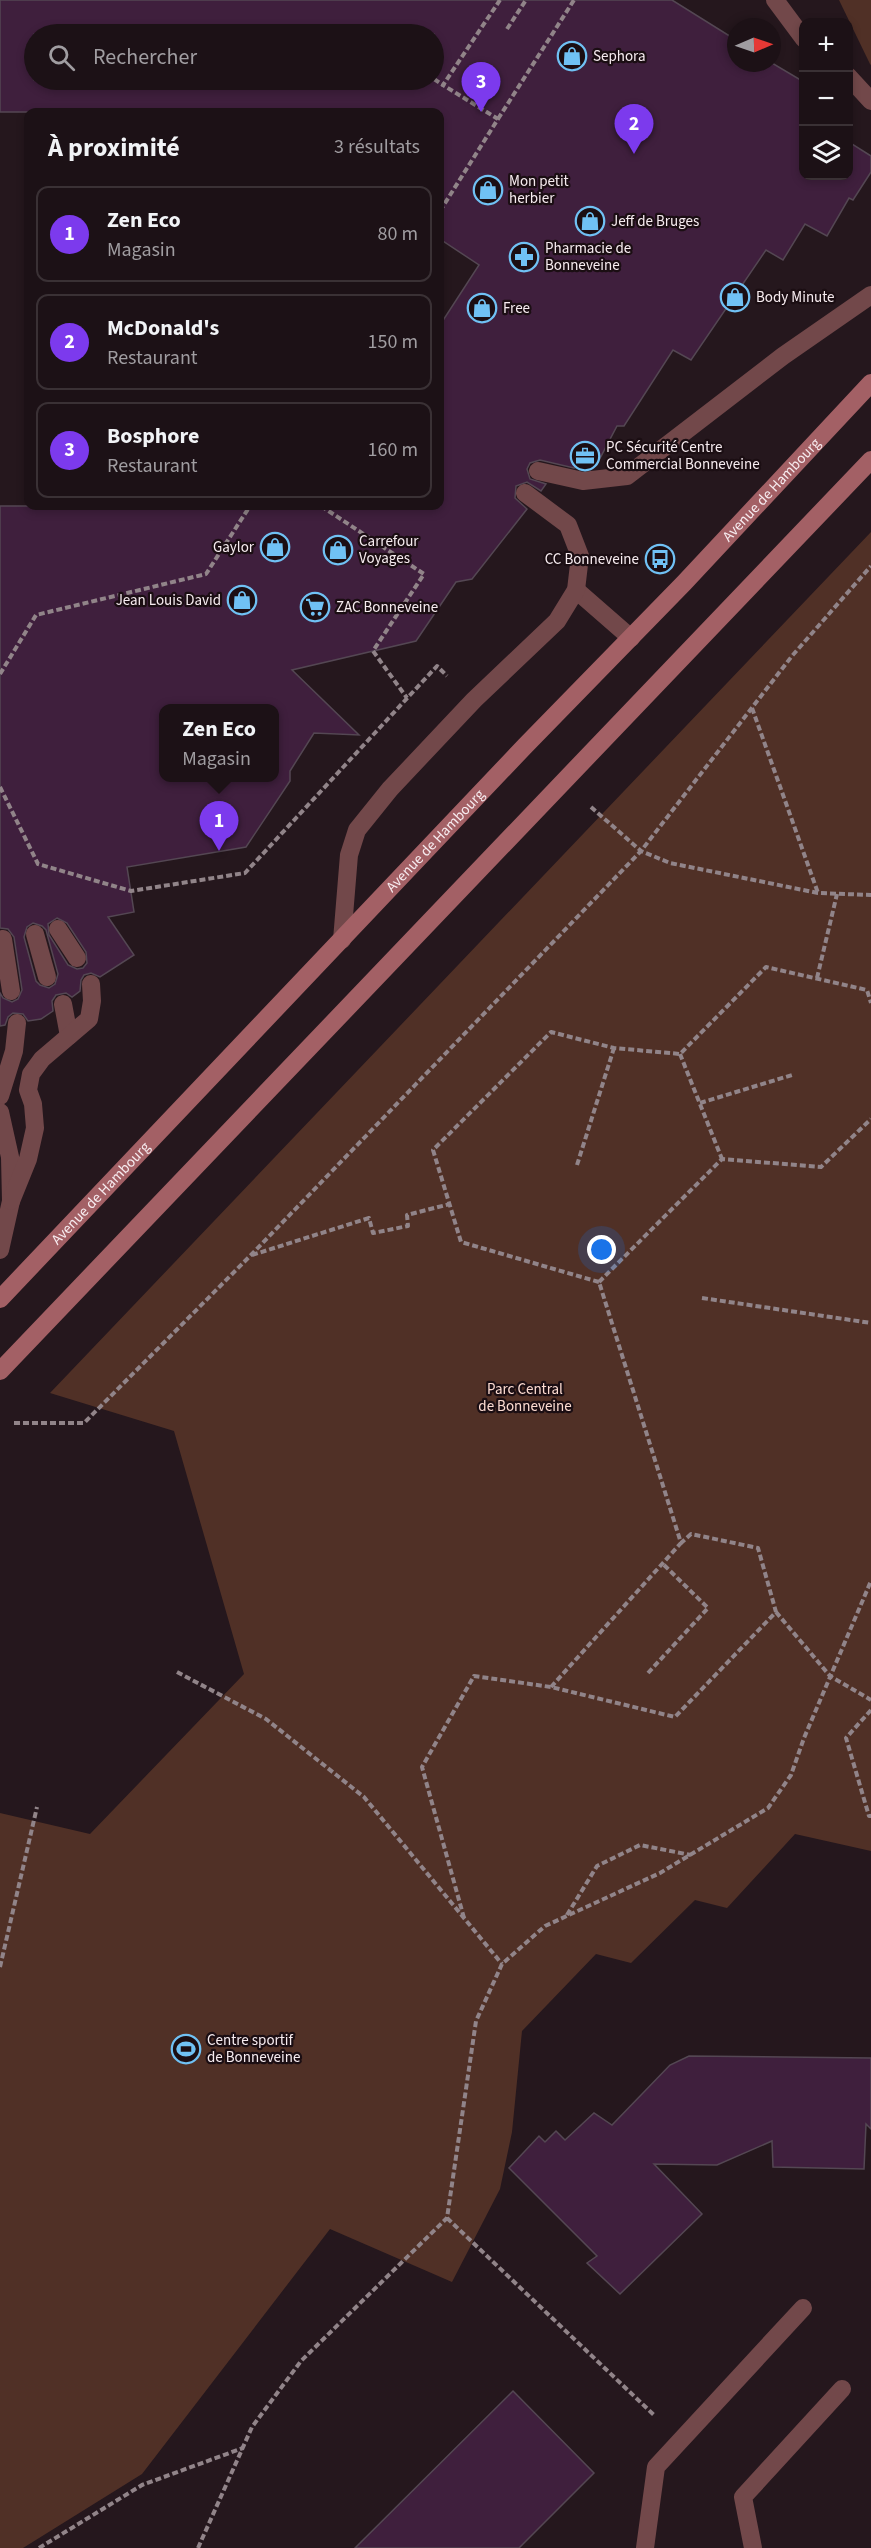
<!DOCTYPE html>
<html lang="fr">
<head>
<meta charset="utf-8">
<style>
	body { margin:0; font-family:"Source Sans 3",sans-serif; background:#251a1f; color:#f1f3f6 }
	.controls { position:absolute; right:18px; top:18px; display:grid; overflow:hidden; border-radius:12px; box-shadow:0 3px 9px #0003 }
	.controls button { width:54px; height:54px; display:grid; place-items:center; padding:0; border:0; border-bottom:2px solid #3a3135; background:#1c1116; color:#f1f3f6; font:30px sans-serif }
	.compass { position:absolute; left:727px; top:18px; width:54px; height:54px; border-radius:50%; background:#1c1116; box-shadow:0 3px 9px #0003; rotate:88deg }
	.you { position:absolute; left:602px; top:1250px; width:21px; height:21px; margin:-15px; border:4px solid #fff; border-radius:50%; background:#1a73e8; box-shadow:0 0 0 9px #1a73e833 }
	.badge { display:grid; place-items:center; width:39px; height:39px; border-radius:50%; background:#7c3aed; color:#fff; font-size:20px; font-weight:700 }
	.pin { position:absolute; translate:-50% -50px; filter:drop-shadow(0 2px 3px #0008) }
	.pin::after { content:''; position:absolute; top:32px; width:21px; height:18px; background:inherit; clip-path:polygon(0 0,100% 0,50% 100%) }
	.popup { position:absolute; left:159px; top:704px; width:120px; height:78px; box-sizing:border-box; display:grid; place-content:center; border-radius:12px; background:#1c1116; filter:drop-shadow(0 2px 4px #0005); font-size:20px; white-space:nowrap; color:#a09da1 }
	.popup b { font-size:22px; color:#f1f3f6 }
	.popup::after { content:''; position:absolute; left:50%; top:100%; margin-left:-12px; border:12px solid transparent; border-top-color:#1c1116 }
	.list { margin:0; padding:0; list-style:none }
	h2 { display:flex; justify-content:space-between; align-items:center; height:78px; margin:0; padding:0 24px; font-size:26px }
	h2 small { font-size:20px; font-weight:400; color:#a09da1 }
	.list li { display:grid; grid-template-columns:39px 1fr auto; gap:18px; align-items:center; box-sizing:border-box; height:96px; margin:0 12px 12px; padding:0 12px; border:2px solid #3a3135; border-radius:12px }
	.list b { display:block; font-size:22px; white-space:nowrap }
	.list p { margin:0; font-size:20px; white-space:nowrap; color:#a09da1 }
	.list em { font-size:20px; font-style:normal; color:#a09da1 }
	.icon { flex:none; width:33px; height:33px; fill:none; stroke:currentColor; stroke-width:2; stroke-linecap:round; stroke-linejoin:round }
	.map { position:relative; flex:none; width:871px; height:2548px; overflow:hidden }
	.search { position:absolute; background:#1c1116; box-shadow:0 3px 9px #0003; left:24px; top:24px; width:420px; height:66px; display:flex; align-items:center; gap:15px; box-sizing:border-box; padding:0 21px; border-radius:33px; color:#a09da1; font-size:22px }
	.panel { position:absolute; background:#1c1116; box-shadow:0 3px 9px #0003; left:24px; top:108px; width:420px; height:402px; border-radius:12px }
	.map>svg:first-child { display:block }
</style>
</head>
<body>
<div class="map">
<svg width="871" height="2548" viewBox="0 0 871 2548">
	<rect width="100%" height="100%" fill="#25171d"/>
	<!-- green -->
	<g fill="#503026">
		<path d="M 839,0 L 871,0 L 871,65 L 870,64 Z"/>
		<path d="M 871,532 L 871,1851 L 795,1834 L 727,1908 L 695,1900 L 631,1963 L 596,1954 L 522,2031 L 512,2132 L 500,2189 L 452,2282 L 330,2229 L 142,2474 L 23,2548 L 0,2548 L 0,1813 L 90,1834 L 244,1674 L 174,1431 L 50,1393 Z"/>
	</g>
	<!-- building -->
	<g fill="#3f1f3d" stroke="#544753" stroke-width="1.5" fill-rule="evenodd">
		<path d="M 0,0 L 672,0 L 736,40 L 736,63 L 772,63 L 804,82 L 804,176 L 849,176 L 849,142 L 871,156 L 871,172 L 853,200 L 849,198 L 827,236 L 805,224 L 783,260 L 766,250 L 691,360 L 673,350 L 624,426 L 617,426 L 598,462 L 574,468 L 540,460 L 530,463 L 527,469 L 530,479 L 546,484 L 541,491 L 527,482 L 516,486 L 515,498 L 527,509 L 472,579 L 456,582 L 416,641 L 292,670 L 359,735 L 314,733 L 290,771 L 290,781 L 246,847 L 127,867 L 134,912 L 108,917 L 134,955 L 100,977 L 91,973 L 84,975 L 81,980 L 80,991 L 72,997 L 66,993 L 56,995 L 52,1001 L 53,1011 L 41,1019 L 28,1021 L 23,1014 L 13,1013 L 8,1017 L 5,1025 L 0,1026 L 0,993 L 3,998 L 12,1002 L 18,999 L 22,990 L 14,937 L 8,929 L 0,928 L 0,506 L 440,506 L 440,325 L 479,265 L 440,239 L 440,112 L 0,112 ZM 34,34 L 434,34 L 434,80 L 34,80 ZM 164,708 L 274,708 L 274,777 L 164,777 ZM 57,918 L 67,923 L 86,952 L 87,963 L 83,968 L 77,969 L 68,965 L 49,935 L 48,924 ZM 33,923 L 42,926 L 46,930 L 58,974 L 55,984 L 49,988 L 40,985 L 36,981 L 24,937 L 27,927 Z"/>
		<path d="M 689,2056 L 871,2058 L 871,2129 L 866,2124 L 864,2169 L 773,2167 L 772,2141 L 717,2165 L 654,2164 L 702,2214 L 620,2294 L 587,2263 L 597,2256 L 509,2168 L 539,2136 L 545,2142 L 556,2131 L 565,2140 L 594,2113 L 612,2125 L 670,2065 Z"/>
		<path d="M 513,2391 L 594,2473 L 519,2548 L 355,2548 Z"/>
	</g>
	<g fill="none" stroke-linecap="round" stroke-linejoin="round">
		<!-- path -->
		<g stroke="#918489" stroke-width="4" stroke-dasharray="6 3" stroke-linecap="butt">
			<path d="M 338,27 L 352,34"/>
			<path d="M 507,29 L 526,0"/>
			<path d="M 434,79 L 443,85"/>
			<path d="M 498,119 L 574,0"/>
			<path d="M 440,211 L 498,119 L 443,85 L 500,0"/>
			<path d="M 321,506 L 424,574 L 373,651 L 407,698"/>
			<path d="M 0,674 L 36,615 L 206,574 L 250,506"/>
			<path d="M 752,708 L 818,893"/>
			<path d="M 0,787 L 38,864 L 131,891 L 245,873 L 437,666 L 447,676"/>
			<path d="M 591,807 L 641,851 L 670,863 L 818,893 L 871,895"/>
			<path d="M 817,978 L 837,894"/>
			<path d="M 680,1054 L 722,1159"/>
			<path d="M 700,1103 L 792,1075"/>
			<path d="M 577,1165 L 614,1048"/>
			<path d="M 252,1255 L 369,1218 L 373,1233 L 408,1226 L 407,1215 L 450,1204"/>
			<path d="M 599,1282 L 461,1242 L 433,1150 L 551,1032 L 614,1048 L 680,1054 L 766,967 L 867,990 L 871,1003"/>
			<path d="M 599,1282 L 722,1159 L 821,1167 L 871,1119"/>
			<path d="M 702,1298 L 871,1323"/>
			<path d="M 14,1423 L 84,1423 L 251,1255 L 641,851 L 792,656 L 871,566"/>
			<path d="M 776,1612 L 830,1676 L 871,1700"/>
			<path d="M 177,1672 L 266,1719 L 364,1797 L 502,1964"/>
			<path d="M 648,1673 L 708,1608 L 663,1564"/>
			<path d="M 551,1687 L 681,1543"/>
			<path d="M 871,1710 L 846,1738 L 869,1816 L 871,1816"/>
			<path d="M 567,1915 L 597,1866 L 640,1845 L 691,1855"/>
			<path d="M 464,1918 L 422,1767 L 474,1676 L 551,1687 L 675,1717 L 776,1612 L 758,1548 L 691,1534 L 681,1543 L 599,1282"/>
			<path d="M 0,1967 L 37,1807"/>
			<path d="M 447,2218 L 655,2416"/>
			<path d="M 39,2548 L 142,2485 L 243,2448"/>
			<path d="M 198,2548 L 252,2427 L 301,2361 L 447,2218 L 476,2021 L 502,1964 L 545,1926 L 660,1873 L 768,1808 L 791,1775 L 804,1738 L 871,1581"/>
		</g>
		<!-- lane -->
		<g stroke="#72484a" stroke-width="18">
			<path d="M 775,0 L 804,39"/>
			<path d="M 848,76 L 871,101"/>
			<path d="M 538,471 L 583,481 L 627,476 L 783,356 L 871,295"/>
			<path d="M 576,590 L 631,638"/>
			<path d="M 58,929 L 77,958"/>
			<path d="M 35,934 L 47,977"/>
			<path d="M 3,939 L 11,991"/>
			<path d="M 342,940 L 349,855 L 357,830 L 390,789 L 474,700 L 557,621 L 576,590 L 580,556 L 568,525 L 525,493"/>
			<path d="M 63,1004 L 69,1036"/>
			<path d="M 0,1096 L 14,1051 L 17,1023"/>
			<path d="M 0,1112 L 10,1157 L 11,1201 L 0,1250"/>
			<path d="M 11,1201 L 28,1159 L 35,1128 L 33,1104 L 28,1090 L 31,1074 L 42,1059 L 89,1019 L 92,1001 L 91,984"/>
		</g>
		<!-- street -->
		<g stroke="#72484a" stroke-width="18">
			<path d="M 645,2548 L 656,2467 L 803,2308"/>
			<path d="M 753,2548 L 743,2497 L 842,2389"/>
		</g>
		<!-- secondary -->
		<g stroke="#a36065" stroke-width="18">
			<path id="s1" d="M 0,1299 L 525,746 L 684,583 L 871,383"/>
			<path d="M 0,1371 L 871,460"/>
		</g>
	</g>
	<!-- icons -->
	<defs>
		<g id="shop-ring" transform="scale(1.5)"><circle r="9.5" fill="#1b0e13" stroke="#70c1f4" stroke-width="1.5"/><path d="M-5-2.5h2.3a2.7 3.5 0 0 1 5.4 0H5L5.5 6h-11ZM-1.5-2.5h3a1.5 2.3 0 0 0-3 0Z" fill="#70c1f4"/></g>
		<g id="pharmacy-ring" transform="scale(1.5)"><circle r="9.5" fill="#1b0e13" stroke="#70c1f4" stroke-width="1.5"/><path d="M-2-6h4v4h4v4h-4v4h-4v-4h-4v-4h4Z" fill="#70c1f4"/></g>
		<g id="office-ring" transform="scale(1.5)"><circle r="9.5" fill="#1b0e13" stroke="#70c1f4" stroke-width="1.5"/><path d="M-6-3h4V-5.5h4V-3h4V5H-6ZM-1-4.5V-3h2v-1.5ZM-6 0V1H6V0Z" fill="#70c1f4"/></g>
		<g id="bus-ring" transform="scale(1.5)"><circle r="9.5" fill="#1b0e13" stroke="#70c1f4" stroke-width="1.5"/><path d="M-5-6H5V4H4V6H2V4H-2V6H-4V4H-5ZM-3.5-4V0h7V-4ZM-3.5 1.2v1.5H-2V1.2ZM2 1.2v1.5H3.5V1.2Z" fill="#70c1f4"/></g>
		<g id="supermarket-ring" transform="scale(1.5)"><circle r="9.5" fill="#1b0e13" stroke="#70c1f4" stroke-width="1.5"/><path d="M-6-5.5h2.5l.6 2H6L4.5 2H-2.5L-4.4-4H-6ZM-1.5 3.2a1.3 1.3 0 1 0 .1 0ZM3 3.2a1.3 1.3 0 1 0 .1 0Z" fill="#70c1f4"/></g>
		<g id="stadium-ring" transform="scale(1.5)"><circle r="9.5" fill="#1b0e13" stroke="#70c1f4" stroke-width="1.5"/><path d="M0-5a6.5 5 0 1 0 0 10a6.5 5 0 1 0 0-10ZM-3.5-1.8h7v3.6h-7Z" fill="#70c1f4"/></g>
	</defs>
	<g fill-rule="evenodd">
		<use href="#shop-ring" x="572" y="56"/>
		<use href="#shop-ring" x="488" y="190"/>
		<use href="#shop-ring" x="590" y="221"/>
		<use href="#pharmacy-ring" x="524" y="257"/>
		<use href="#shop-ring" x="735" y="297"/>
		<use href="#shop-ring" x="482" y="308"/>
		<use href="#office-ring" x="585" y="456"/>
		<use href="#shop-ring" x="275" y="547"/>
		<use href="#shop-ring" x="338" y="550"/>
		<use href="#bus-ring" x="660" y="559"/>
		<use href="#shop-ring" x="242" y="600"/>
		<use href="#supermarket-ring" x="315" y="607"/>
		<use href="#stadium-ring" x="186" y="2049"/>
	</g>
	<g text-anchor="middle" stroke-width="4.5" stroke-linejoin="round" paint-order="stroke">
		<!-- poi labels -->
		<g font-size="15" fill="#f7ecf0" stroke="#1b0e13" text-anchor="start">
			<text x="593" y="61">Sephora</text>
			<text x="509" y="186">Mon petit<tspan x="509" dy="17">herbier</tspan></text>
			<text x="611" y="226">Jeff de Bruges</text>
			<text x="545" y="253">Pharmacie de<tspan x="545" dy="17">Bonneveine</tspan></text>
			<text x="756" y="302">Body Minute</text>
			<text x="503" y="313">Free</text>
			<text x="606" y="452">PC Sécurité Centre<tspan x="606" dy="17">Commercial Bonneveine</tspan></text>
			<text x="359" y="546">Carrefour<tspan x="359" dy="17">Voyages</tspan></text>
			<text x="254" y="552" text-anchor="end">Gaylor</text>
			<text x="639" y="564" text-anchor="end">CC Bonneveine</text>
			<text x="221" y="605" text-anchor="end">Jean Louis David</text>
			<text x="336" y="612">ZAC Bonneveine</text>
			<text x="207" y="2045">Centre sportif<tspan x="207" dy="17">de Bonneveine</tspan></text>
		</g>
		<!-- street labels -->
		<g font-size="15" fill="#f7ecf0" stroke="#1b0e13">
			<text dy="5" stroke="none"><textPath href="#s1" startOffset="1118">Avenue de Hambourg</textPath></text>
			<text dy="5" stroke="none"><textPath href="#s1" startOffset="632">Avenue de Hambourg</textPath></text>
			<text dy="5" stroke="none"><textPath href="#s1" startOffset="146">Avenue de Hambourg</textPath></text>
		</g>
		<!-- park labels -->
		<g font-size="15" fill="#fddcd2" stroke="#1b0e13">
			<text x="525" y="1394">Parc Central<tspan x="525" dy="17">de Bonneveine</tspan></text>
		</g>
	</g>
</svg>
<div class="controls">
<button>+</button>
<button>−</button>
<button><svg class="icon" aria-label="layers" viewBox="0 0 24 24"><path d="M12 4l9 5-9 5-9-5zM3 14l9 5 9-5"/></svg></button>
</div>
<svg class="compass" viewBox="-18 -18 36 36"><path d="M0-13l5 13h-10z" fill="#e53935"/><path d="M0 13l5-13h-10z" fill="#a09da1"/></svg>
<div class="you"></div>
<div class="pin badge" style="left:219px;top:851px">1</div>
<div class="popup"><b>Zen Eco</b>Magasin</div>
<div class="pin badge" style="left:634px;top:154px">2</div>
<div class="pin badge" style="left:481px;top:112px">3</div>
<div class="search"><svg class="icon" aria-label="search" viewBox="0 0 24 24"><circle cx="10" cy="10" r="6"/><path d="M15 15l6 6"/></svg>Rechercher</div>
<section class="panel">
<h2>À proximité<small>3 résultats</small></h2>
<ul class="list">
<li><span class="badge">1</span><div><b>Zen Eco</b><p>Magasin</p></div><em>80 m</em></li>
<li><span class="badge">2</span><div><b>McDonald's</b><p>Restaurant</p></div><em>150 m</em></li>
<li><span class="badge">3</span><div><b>Bosphore</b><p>Restaurant</p></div><em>160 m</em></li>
</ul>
</section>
</div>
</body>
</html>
